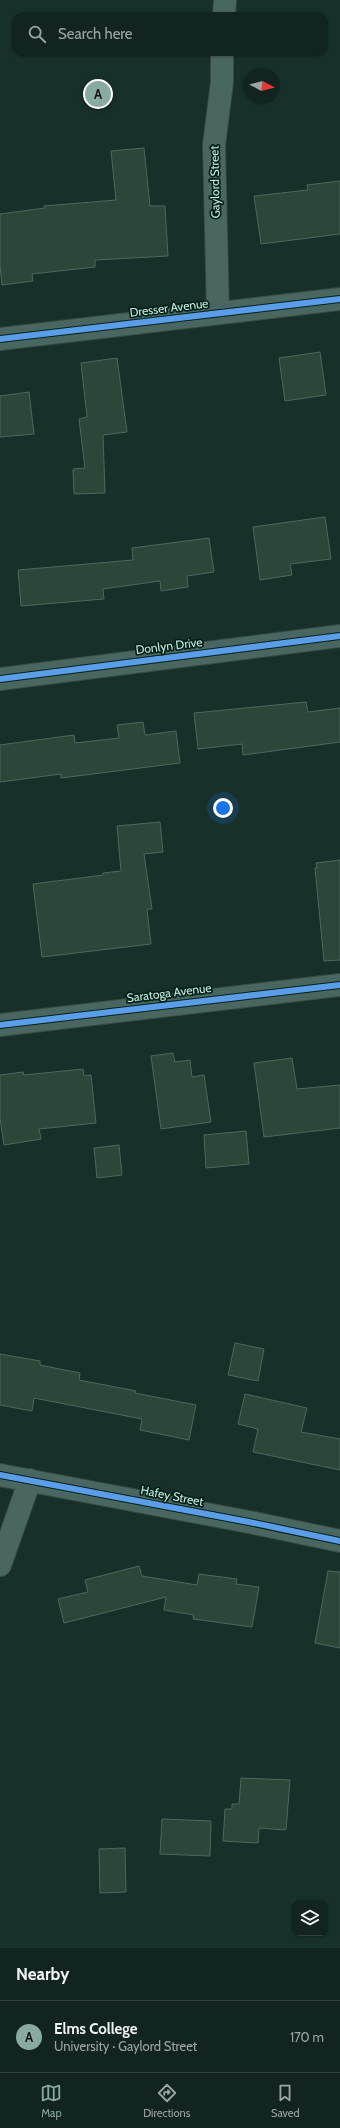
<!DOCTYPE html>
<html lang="en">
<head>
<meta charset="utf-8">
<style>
	body { margin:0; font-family:Cabin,sans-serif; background:#1f302d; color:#f1f3f6 }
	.controls { position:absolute; right:12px; bottom:12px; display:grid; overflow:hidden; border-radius:8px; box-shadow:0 1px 3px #0004 }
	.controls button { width:36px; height:36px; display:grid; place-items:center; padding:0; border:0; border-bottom:1px solid #31413e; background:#122420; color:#f1f3f6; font:20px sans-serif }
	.compass { position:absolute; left:244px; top:68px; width:36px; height:36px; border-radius:50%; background:#122420; box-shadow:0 1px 3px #0004; rotate:97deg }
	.you { position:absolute; left:223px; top:808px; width:14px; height:14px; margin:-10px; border:3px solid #fff; border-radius:50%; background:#1a73e8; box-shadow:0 0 0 6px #1a73e833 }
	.badge { display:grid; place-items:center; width:26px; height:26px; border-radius:50%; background:#89aaa0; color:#111; font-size:13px; font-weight:700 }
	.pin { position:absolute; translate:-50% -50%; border:2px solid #fff; box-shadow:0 1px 4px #0006 }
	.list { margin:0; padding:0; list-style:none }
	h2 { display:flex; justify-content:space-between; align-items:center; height:52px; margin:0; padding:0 16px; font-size:17px }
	h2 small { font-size:13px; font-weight:400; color:#9ca4a5 }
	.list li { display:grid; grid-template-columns:26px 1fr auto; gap:12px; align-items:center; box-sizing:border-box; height:72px; padding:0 16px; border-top:1px solid #31413e }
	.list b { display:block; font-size:15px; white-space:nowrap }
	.list p { margin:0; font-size:13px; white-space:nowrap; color:#9ca4a5 }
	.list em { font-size:13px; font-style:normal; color:#9ca4a5 }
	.icon { flex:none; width:22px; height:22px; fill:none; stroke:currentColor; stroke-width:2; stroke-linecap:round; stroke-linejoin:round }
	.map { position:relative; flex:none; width:340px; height:1948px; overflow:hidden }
	.search { position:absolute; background:#122420; box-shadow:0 1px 3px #0004; left:12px; right:12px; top:12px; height:44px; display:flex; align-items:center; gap:10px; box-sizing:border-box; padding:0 14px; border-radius:12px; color:#9ca4a5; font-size:15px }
	.sheet { height:124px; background:#122420 }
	nav { display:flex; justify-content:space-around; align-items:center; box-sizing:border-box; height:56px; border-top:1px solid #31413e; background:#122420; font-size:11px; color:#9ca4a5 }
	nav a { display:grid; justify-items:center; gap:2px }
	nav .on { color:#89aaa0 }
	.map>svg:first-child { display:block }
</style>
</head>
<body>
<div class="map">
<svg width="340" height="1948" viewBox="0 0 340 1948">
	<rect width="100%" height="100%" fill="#18302a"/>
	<!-- building -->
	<g fill="#2b473a" stroke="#50665c">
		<path d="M 144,148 L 150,206 L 165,206 L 168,256 L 95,260 L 95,267 L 32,274 L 33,281 L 2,285 L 0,266 L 0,214 L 45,208 L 44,206 L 116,200 L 111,151 Z"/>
		<path d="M 340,181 L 340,234 L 261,244 L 254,196 L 308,190 L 307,185 Z"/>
		<path d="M 320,352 L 326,395 L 285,401 L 279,358 Z"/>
		<path d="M 117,358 L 127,432 L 103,435 L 105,493 L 74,494 L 73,469 L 85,468 L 79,419 L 87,417 L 81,363 Z"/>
		<path d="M 29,392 L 34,434 L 0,437 L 0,396 Z"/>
		<path d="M 325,517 L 331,559 L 290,564 L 292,575 L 260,580 L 253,527 Z"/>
		<path d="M 209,538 L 214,572 L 187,576 L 188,587 L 161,591 L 160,581 L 103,589 L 104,599 L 21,606 L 18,570 L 133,560 L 132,548 Z"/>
		<path d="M 306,702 L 308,712 L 340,708 L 340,742 L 243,755 L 242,744 L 198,749 L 194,713 Z"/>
		<path d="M 143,722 L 145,735 L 176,731 L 180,763 L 61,778 L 61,774 L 0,782 L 0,745 L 74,735 L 75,743 L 119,738 L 117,725 Z"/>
		<path d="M 160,822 L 163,852 L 144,854 L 152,909 L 147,909 L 151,944 L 42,957 L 33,884 L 103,875 L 103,873 L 121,871 L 117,826 Z"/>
		<path d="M 340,860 L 340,960 L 324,961 L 315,868 L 317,868 L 316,863 Z"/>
		<path d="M 173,1053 L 175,1062 L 190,1060 L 192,1077 L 204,1075 L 211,1122 L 161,1129 L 151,1056 Z"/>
		<path d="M 292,1058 L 297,1089 L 340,1085 L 340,1128 L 264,1137 L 254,1063 Z"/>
		<path d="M 83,1069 L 84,1076 L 91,1075 L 96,1123 L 39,1129 L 41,1139 L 4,1145 L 0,1118 L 0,1075 L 23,1072 L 24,1075 Z"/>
		<path d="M 246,1131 L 249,1164 L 206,1168 L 204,1135 Z"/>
		<path d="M 119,1145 L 122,1175 L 97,1178 L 94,1148 Z"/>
		<path d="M 235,1343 L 264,1349 L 258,1381 L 228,1375 Z"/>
		<path d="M 0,1354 L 40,1361 L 40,1365 L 80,1373 L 79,1380 L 136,1391 L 135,1393 L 196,1405 L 189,1440 L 140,1430 L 142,1419 L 34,1398 L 32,1411 L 0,1405 Z"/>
		<path d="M 245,1394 L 307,1408 L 301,1432 L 340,1439 L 340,1470 L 253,1452 L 258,1429 L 238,1424 Z"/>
		<path d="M 139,1566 L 142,1576 L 197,1585 L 199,1574 L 237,1579 L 236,1584 L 259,1587 L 252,1627 L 193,1619 L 194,1615 L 164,1610 L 166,1597 L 64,1623 L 58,1599 L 88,1592 L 85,1580 Z"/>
		<path d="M 328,1571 L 340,1572 L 340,1648 L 315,1643 Z"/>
		<path d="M 241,1778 L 290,1780 L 286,1830 L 259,1828 L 258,1843 L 223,1841 L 225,1809 L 232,1809 L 232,1804 L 239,1804 Z"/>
		<path d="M 162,1819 L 211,1821 L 210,1856 L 160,1854 Z"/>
		<path d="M 125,1848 L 126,1892 L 100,1893 L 99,1849 Z"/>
	</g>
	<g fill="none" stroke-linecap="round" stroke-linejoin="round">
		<!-- minor casing -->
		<g stroke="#364a45" stroke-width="24">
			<g id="minor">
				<path d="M 224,16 L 225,0"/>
				<path d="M 218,313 L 214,145 L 222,82 L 222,52"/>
				<path d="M 0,339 L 340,299"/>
				<path d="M 0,679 L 340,636"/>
				<path d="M 0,1025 L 340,985"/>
				<path d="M 0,1475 L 249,1522 L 340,1541"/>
				<path d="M 0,1565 L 30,1480"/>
			</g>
		</g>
		<!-- minor -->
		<use href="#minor" stroke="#4a6660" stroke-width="22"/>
		<!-- cycleway casing -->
		<g stroke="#002119" stroke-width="8">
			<g id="cycleway">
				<path d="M 0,339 L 340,299"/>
				<path d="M 0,679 L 340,636"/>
				<path d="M 0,1025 L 340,985"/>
				<path d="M 0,1475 L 249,1522 L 340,1541"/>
			</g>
		</g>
		<!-- cycleway -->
		<use href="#cycleway" stroke="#5a9eea" stroke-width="6"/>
	</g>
	<g text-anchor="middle" stroke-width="3.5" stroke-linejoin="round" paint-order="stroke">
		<!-- street labels -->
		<g font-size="12" fill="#c6ece0" stroke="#002119">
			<text transform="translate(215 182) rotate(-91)" y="4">Gaylord Street</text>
			<text transform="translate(169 308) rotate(-7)" y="4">Dresser Avenue</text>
			<text transform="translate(169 646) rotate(-7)" y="4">Donlyn Drive</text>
			<text transform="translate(169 993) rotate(-7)" y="4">Saratoga Avenue</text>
			<text transform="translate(172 1496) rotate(11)" y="4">Hafey Street</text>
		</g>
	</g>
</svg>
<div class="controls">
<button><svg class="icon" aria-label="layers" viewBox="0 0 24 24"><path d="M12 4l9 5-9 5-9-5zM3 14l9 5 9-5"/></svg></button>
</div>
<svg class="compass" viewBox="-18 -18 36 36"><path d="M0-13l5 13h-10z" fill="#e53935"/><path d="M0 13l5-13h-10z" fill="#9ca4a5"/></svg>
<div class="you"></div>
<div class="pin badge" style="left:98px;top:94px">A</div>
<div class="search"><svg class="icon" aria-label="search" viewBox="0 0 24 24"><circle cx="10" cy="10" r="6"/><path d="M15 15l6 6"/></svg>Search here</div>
</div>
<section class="sheet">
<h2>Nearby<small></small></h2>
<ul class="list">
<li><span class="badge">A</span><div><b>Elms College</b><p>University · Gaylord Street</p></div><em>170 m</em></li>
</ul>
</section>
<nav>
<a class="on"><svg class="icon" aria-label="map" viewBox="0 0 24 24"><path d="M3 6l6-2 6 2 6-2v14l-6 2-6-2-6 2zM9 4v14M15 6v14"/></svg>Map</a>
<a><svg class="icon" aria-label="directions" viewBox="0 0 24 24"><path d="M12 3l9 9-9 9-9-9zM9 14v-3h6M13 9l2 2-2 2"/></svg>Directions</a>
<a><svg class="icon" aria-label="saved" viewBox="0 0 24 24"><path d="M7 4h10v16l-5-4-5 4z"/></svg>Saved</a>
</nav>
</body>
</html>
